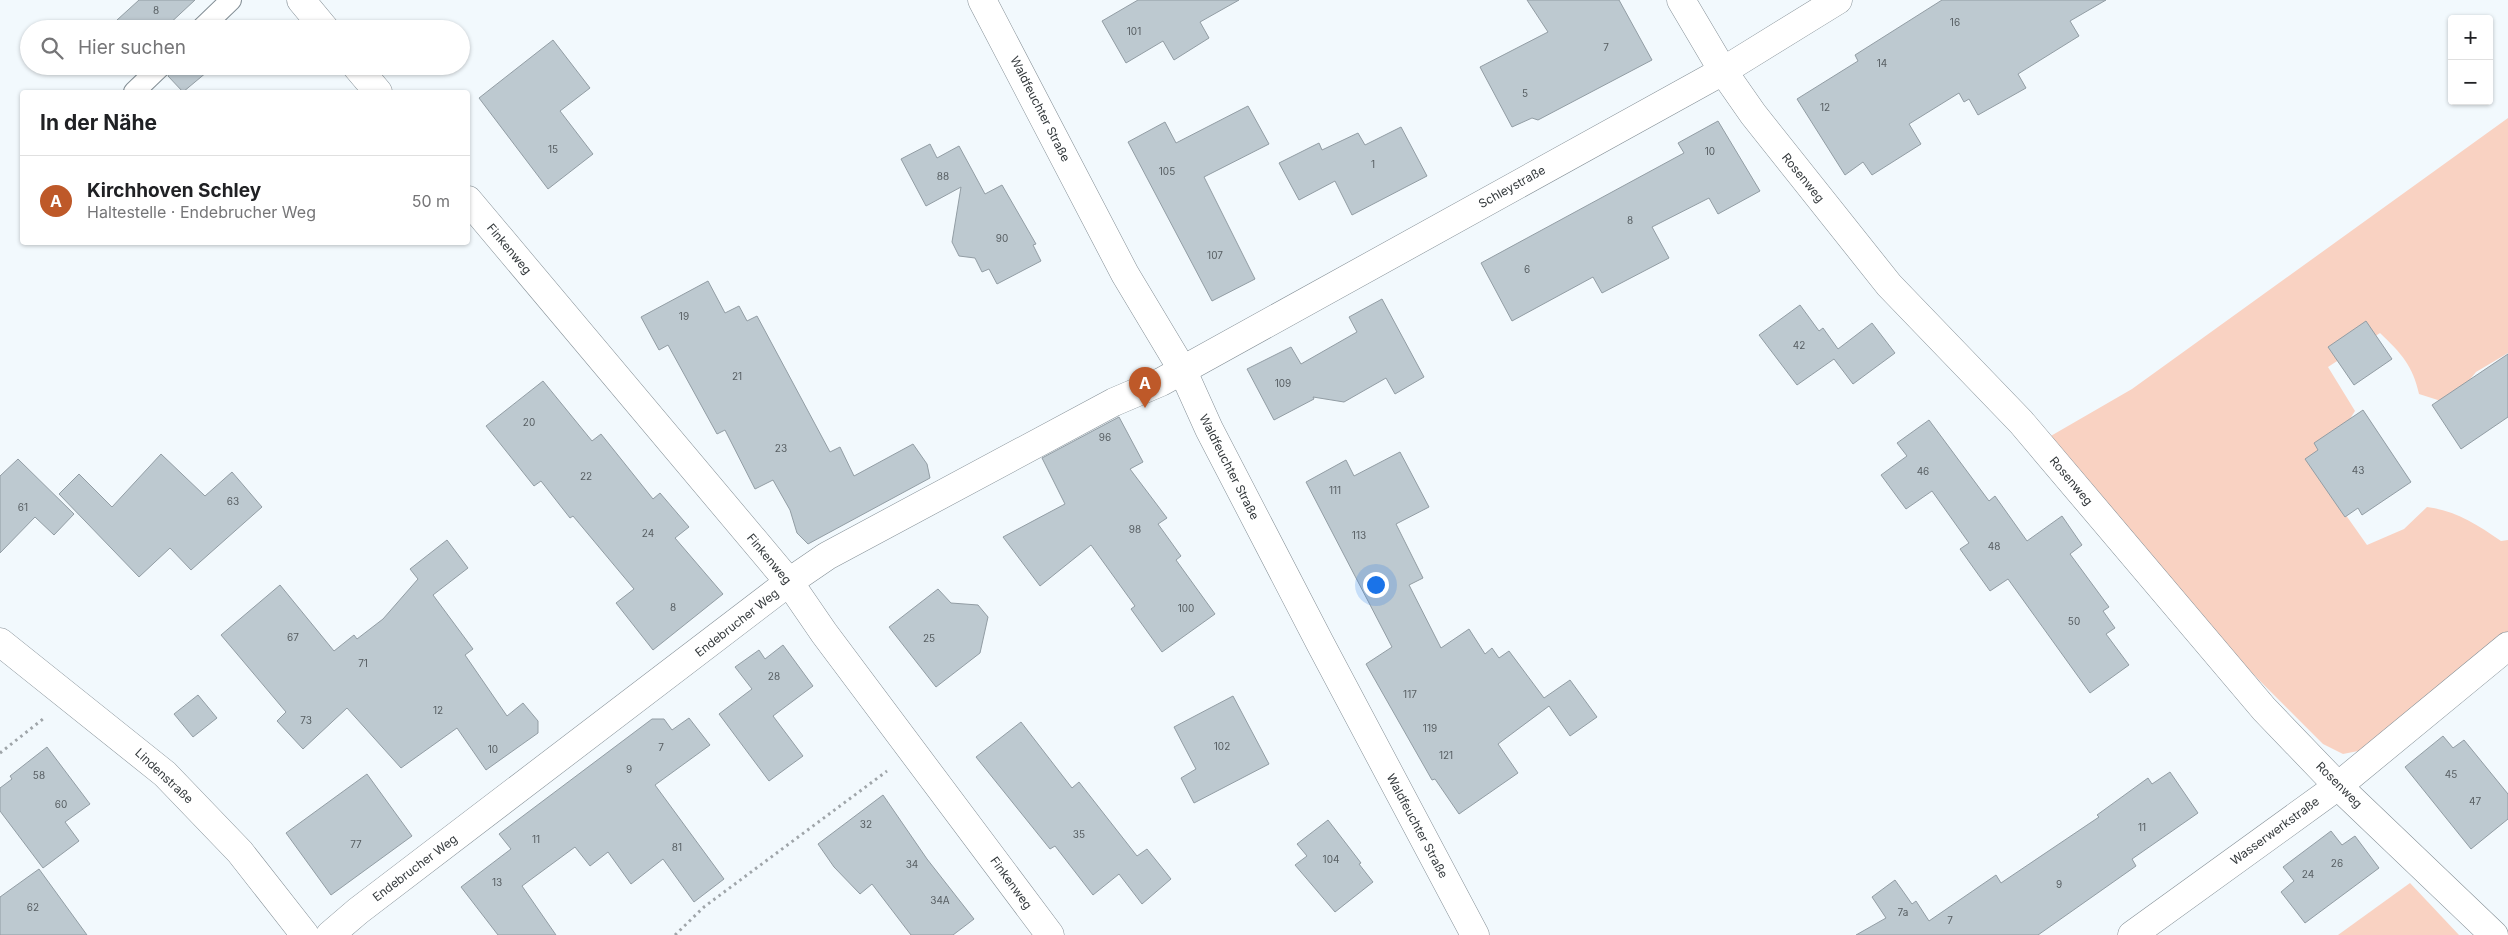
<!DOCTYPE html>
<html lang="de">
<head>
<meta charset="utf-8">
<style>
	body { margin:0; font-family:Inter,sans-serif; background:#f6f6f6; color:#202124 }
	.controls { position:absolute; right:15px; top:15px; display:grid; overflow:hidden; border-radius:5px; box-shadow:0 1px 4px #0004 }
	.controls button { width:45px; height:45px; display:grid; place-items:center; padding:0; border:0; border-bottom:1px solid #e0e0e0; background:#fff; color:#202124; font:25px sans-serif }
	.you { position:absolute; left:1375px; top:584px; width:18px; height:18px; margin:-12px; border:4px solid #fff; border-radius:50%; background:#1a73e8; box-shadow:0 0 0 8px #1a73e833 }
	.badge { display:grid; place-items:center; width:32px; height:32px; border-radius:50%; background:#be5929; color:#fff; font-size:16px; font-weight:700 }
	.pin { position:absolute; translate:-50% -41px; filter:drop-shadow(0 1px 2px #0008) }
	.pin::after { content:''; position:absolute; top:26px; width:18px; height:15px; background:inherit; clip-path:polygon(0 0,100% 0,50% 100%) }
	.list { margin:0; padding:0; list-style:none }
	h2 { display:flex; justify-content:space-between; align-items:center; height:65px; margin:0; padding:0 20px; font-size:21px }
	h2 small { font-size:16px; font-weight:400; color:#757577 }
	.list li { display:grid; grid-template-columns:32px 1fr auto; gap:15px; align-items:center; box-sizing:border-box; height:90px; padding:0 20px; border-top:1px solid #e0e0e0 }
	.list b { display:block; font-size:19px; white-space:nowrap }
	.list p { margin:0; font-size:16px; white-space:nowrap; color:#757577 }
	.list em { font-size:16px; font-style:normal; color:#757577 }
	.icon { flex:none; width:28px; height:28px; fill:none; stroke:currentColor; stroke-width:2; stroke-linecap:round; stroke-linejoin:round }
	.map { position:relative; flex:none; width:2508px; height:935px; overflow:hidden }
	.search { position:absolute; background:#fff; box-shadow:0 1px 4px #0004; left:20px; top:20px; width:450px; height:55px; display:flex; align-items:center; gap:12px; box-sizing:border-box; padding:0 18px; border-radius:28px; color:#757577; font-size:19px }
	.panel { position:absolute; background:#fff; box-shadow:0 1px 4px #0004; left:20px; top:90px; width:450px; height:155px; border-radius:5px }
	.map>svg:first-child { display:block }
</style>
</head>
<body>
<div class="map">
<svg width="2508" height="935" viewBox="0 0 2508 935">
	<rect width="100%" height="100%" fill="#f2f9fd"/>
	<!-- green -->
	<g fill="#f9d2c2">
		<path d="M 2508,118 L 2508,353 L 2476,372 L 2462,389 L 2441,401 L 2419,394 C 2413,366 2401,353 2380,333 L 2328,367 L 2355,411 C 2343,432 2324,443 2307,460 L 2367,545 L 2404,529 L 2427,507 C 2457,511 2476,524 2501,541 L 2508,540 L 2508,632 L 2392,734 L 2368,749 L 2343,754 L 2323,744 L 2226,647 L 2049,437 L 2132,389 Z"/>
		<path d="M 2410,883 L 2459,935 L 2338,935 Z"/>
	</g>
	<!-- building -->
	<g fill="#bdc9d0" stroke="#929da4">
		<path d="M 139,0 L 195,0 L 166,27 L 167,29 L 125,29 L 117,20 Z"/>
		<path d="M 1138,0 L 1239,0 L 1200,22 L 1209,38 L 1174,60 L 1163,41 L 1126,63 L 1102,21 Z"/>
		<path d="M 1527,0 L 1619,0 L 1652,60 L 1538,120 L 1532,118 L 1512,127 L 1480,67 L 1548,32 Z"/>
		<path d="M 1942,0 L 2106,0 L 2070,21 L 2079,36 L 2018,74 L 2026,88 L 1978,115 L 1969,99 L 1964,102 L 1959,93 L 1909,124 L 1921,144 L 1872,175 L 1863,162 L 1845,175 L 1797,99 L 1858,61 L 1855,55 Z"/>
		<path d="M 553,40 L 590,88 L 560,111 L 593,154 L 548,189 L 479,98 Z"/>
		<path d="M 173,66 L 201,66 L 207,72 L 183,92 L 168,76 Z"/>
		<path d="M 1248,106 L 1269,144 L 1204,177 L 1255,279 L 1212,301 L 1128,142 L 1165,122 L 1176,143 Z"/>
		<path d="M 1718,121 L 1760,191 L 1718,214 L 1709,198 L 1652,227 L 1669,258 L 1602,293 L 1593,277 L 1512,321 L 1481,263 L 1684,153 L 1678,143 Z"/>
		<path d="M 1401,127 L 1427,176 L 1352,215 L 1335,181 L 1299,200 L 1279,163 L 1319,143 L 1322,150 L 1358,133 L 1365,145 Z"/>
		<path d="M 930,144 L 937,158 L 959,146 L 985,194 L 1002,185 L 1036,244 L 1033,245 L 1041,261 L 997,284 L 989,269 L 982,272 L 975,258 L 959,256 L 952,242 L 961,187 L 926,206 L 901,159 Z"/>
		<path d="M 708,281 L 725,313 L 739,306 L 747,321 L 757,316 L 830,452 L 840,447 L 854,476 L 913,444 L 927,464 L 930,478 L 808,544 L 797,533 L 790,510 L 773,480 L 755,489 L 725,430 L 717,434 L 668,345 L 659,350 L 641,317 Z"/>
		<path d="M 1382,299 L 1424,377 L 1395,394 L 1386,378 L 1344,402 L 1313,397 L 1314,399 L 1274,420 L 1247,369 L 1291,347 L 1301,364 L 1357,332 L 1349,317 Z"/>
		<path d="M 1800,305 L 1819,331 L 1823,328 L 1838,349 L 1872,323 L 1895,353 L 1853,384 L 1834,359 L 1797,385 L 1759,335 Z"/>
		<path d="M 2366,321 L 2392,359 L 2354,385 L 2328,347 Z"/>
		<path d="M 2508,354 L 2508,417 L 2461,449 L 2432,405 Z"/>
		<path d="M 543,381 L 592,441 L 601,434 L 653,499 L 660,493 L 689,527 L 675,538 L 723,594 L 653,650 L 616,603 L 634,589 L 573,516 L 570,518 L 541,481 L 534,486 L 486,426 Z"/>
		<path d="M 2363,410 L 2411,482 L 2362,515 L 2358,508 L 2345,517 L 2305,459 L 2318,450 L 2314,443 Z"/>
		<path d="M 1119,417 L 1143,462 L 1130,469 L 1167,518 L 1158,524 L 1181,556 L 1176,560 L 1215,614 L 1162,652 L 1131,609 L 1135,606 L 1091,545 L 1040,586 L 1003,537 L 1065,504 L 1042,458 Z"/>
		<path d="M 1929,420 L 1989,501 L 1995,496 L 2027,541 L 2062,516 L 2082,545 L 2070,554 L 2109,607 L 2103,611 L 2115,628 L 2106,634 L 2129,665 L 2090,693 L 2008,579 L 1990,591 L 1960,549 L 1969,543 L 1932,491 L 1906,509 L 1881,475 L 1907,456 L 1897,443 Z"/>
		<path d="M 1400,452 L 1429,507 L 1396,524 L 1423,578 L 1409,585 L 1441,648 L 1469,629 L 1485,654 L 1492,648 L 1499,658 L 1509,651 L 1544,698 L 1570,680 L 1597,717 L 1570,736 L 1549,706 L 1498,744 L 1518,773 L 1459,814 L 1435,779 L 1432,780 L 1366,664 L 1392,647 L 1306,482 L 1346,460 L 1354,476 Z"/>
		<path d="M 161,454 L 205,496 L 232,472 L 262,507 L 191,570 L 170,548 L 139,577 L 59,494 L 79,474 L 112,507 Z"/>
		<path d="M 18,459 L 74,514 L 54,535 L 35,517 L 0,553 L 0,476 Z"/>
		<path d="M 447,540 L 468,568 L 433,595 L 473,649 L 465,655 L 507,716 L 523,703 L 538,721 L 538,733 L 486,770 L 457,728 L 401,768 L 347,708 L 303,749 L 277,721 L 286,712 L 221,635 L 280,585 L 334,651 L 354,635 L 357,639 L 383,619 L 418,579 L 410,569 Z"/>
		<path d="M 938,589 L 951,603 L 978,605 L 988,617 L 980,653 L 936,687 L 889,627 Z"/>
		<path d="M 783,645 L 813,686 L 773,716 L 803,756 L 769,781 L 719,714 L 752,689 L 735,667 L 759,650 L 765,659 Z"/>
		<path d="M 198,695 L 217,718 L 193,737 L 174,714 Z"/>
		<path d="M 1233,696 L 1269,764 L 1194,803 L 1181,778 L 1196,769 L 1174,727 Z"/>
		<path d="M 689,718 L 710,745 L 655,785 L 724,879 L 694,902 L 663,859 L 631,884 L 608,852 L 590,866 L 575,847 L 522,886 L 556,935 L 498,935 L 461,887 L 511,849 L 499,834 L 652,719 L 664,719 L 672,730 Z"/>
		<path d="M 1021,722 L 1072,788 L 1079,782 L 1137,856 L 1147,849 L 1171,879 L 1142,904 L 1119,874 L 1093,895 L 1055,846 L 1050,849 L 976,757 Z"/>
		<path d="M 2443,736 L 2453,748 L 2464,740 L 2508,794 L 2508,819 L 2471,849 L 2405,767 Z"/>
		<path d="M 47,747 L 90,804 L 65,822 L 79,841 L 43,868 L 0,811 L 0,788 L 12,779 L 10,776 Z"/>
		<path d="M 2170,772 L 2198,813 L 2132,859 L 2136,866 L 2038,935 L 1856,935 L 1886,918 L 1872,897 L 1895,880 L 1912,904 L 1916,901 L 1929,921 L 1996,875 L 2001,883 L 2099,817 L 2097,815 L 2148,778 L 2152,784 Z"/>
		<path d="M 367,774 L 412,836 L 331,895 L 286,833 Z"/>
		<path d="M 883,795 L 927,859 L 974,919 L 953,935 L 911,935 L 872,884 L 860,894 L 834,867 L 818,844 Z"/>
		<path d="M 1328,820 L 1361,863 L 1359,864 L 1373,882 L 1335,912 L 1295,865 L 1307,856 L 1297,844 Z"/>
		<path d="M 2331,831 L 2342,845 L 2355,836 L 2379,868 L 2305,923 L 2281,892 L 2294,881 L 2283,867 Z"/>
		<path d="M 39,869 L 87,935 L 0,935 L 0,897 Z"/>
	</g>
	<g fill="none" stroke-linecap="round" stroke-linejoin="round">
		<!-- service casing -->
		<g stroke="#848f96" stroke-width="22">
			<g id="service">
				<path d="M 201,29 L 231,0"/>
				<path d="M 134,92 L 161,66"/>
			</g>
		</g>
		<!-- minor casing -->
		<g stroke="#848f96" stroke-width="29">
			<g id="minor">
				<path d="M 301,0 L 325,29"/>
				<path d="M 1681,0 L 1723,71 L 1753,114 L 1889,285 L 2021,422 L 2264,709 L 2338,786 L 2494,935"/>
				<path d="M 356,66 L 378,92"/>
				<path d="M 468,200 L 789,582 L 824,633 L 1050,935"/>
				<path d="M 0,642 L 165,774 L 240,852 L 305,935"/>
				<path d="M 330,935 L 358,911 L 789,582 L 827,556 L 1114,402 L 1161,382 L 1723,71 L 1838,0"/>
				<path d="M 2132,935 L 2338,786 L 2508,646"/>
			</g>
		</g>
		<!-- tertiary casing -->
		<g stroke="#848f96" stroke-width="29">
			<path id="tertiary" d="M 982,0 L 1125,274 L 1182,369 L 1209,429 L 1320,643 L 1475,935"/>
		</g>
		<!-- path -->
		<g stroke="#9fa5a9" stroke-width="3" stroke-dasharray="2.5 4" stroke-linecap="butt">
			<path d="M 0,753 L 43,719"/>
			<path d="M 675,935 L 704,907 L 887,771"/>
		</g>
		<!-- service -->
		<use href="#service" stroke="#fff" stroke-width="20"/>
		<!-- minor -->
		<use href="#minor" stroke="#fff" stroke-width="28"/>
		<!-- tertiary -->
		<use href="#tertiary" stroke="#fff" stroke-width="28"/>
	</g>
	<g text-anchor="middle" stroke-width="5" stroke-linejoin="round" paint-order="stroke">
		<!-- number labels -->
		<g font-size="10" fill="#575e62">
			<text x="156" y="14">8</text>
			<text x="1955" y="26">16</text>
			<text x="1134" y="35">101</text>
			<text x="1606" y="51">7</text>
			<text x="1882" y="67">14</text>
			<text x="1525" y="97">5</text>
			<text x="1825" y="111">12</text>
			<text x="553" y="153">15</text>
			<text x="1710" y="155">10</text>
			<text x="1373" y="168">1</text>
			<text x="1167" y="175">105</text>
			<text x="943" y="180">88</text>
			<text x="1630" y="224">8</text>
			<text x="1002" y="242">90</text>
			<text x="1215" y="259">107</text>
			<text x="1527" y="273">6</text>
			<text x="684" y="320">19</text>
			<text x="1799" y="349">42</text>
			<text x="737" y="380">21</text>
			<text x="1283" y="387">109</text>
			<text x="529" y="426">20</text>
			<text x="1105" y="441">96</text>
			<text x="781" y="452">23</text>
			<text x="2358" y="474">43</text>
			<text x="1923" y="475">46</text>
			<text x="586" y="480">22</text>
			<text x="1335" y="494">111</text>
			<text x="233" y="505">63</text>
			<text x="23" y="511">61</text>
			<text x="1135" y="533">98</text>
			<text x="648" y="537">24</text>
			<text x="1359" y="539">113</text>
			<text x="1994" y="550">48</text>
			<text x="673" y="611">8</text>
			<text x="1186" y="612">100</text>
			<text x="2074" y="625">50</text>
			<text x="293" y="641">67</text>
			<text x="929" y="642">25</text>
			<text x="363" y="667">71</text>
			<text x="774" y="680">28</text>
			<text x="1410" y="698">117</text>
			<text x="438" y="714">12</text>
			<text x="306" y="724">73</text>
			<text x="1430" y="732">119</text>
			<text x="1222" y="750">102</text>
			<text x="661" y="751">7</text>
			<text x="493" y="753">10</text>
			<text x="1446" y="759">121</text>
			<text x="629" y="773">9</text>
			<text x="2451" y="778">45</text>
			<text x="39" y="779">58</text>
			<text x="2475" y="805">47</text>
			<text x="61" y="808">60</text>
			<text x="866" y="828">32</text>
			<text x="2142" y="831">11</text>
			<text x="1079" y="838">35</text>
			<text x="536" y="843">11</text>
			<text x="356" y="848">77</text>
			<text x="677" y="851">81</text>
			<text x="1331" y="863">104</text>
			<text x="2337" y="867">26</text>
			<text x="912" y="868">34</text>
			<text x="2308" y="878">24</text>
			<text x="497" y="886">13</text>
			<text x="2059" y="888">9</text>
			<text x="940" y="904">34A</text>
			<text x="33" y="911">62</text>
			<text x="1903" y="916">7a</text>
			<text x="1950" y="924">7</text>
		</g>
		<!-- street labels -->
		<g font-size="12" fill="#353a3d" stroke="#fff">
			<text transform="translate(1040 109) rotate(63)" y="4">Waldfeuchter Straße</text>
			<text transform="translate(1803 178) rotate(51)" y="4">Rosenweg</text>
			<text transform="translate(1512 187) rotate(-29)" y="4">Schleystraße</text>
			<text transform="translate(509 249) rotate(50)" y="4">Finkenweg</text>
			<text transform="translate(1229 467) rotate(63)" y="4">Waldfeuchter Straße</text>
			<text transform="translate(2071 481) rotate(50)" y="4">Rosenweg</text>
			<text transform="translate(769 559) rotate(50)" y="4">Finkenweg</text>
			<text transform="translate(737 623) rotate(-38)" y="4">Endebrucher Weg</text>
			<text transform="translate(164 776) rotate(43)" y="4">Lindenstraße</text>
			<text transform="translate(2339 785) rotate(45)" y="4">Rosenweg</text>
			<text transform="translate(1417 826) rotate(62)" y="4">Waldfeuchter Straße</text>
			<text transform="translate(2275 831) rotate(-36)" y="4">Wasserwerkstraße</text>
			<text transform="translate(415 868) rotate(-37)" y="4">Endebrucher Weg</text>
			<text transform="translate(1011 883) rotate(54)" y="4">Finkenweg</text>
		</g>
	</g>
</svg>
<div class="controls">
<button>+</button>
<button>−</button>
</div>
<div class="you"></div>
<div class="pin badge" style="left:1145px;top:408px">A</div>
<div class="search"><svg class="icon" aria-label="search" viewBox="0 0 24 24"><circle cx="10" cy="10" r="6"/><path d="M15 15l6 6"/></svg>Hier suchen</div>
<section class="panel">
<h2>In der Nähe<small></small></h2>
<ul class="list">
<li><span class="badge">A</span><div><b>Kirchhoven Schley</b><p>Haltestelle · Endebrucher Weg</p></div><em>50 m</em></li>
</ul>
</section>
</div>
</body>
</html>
